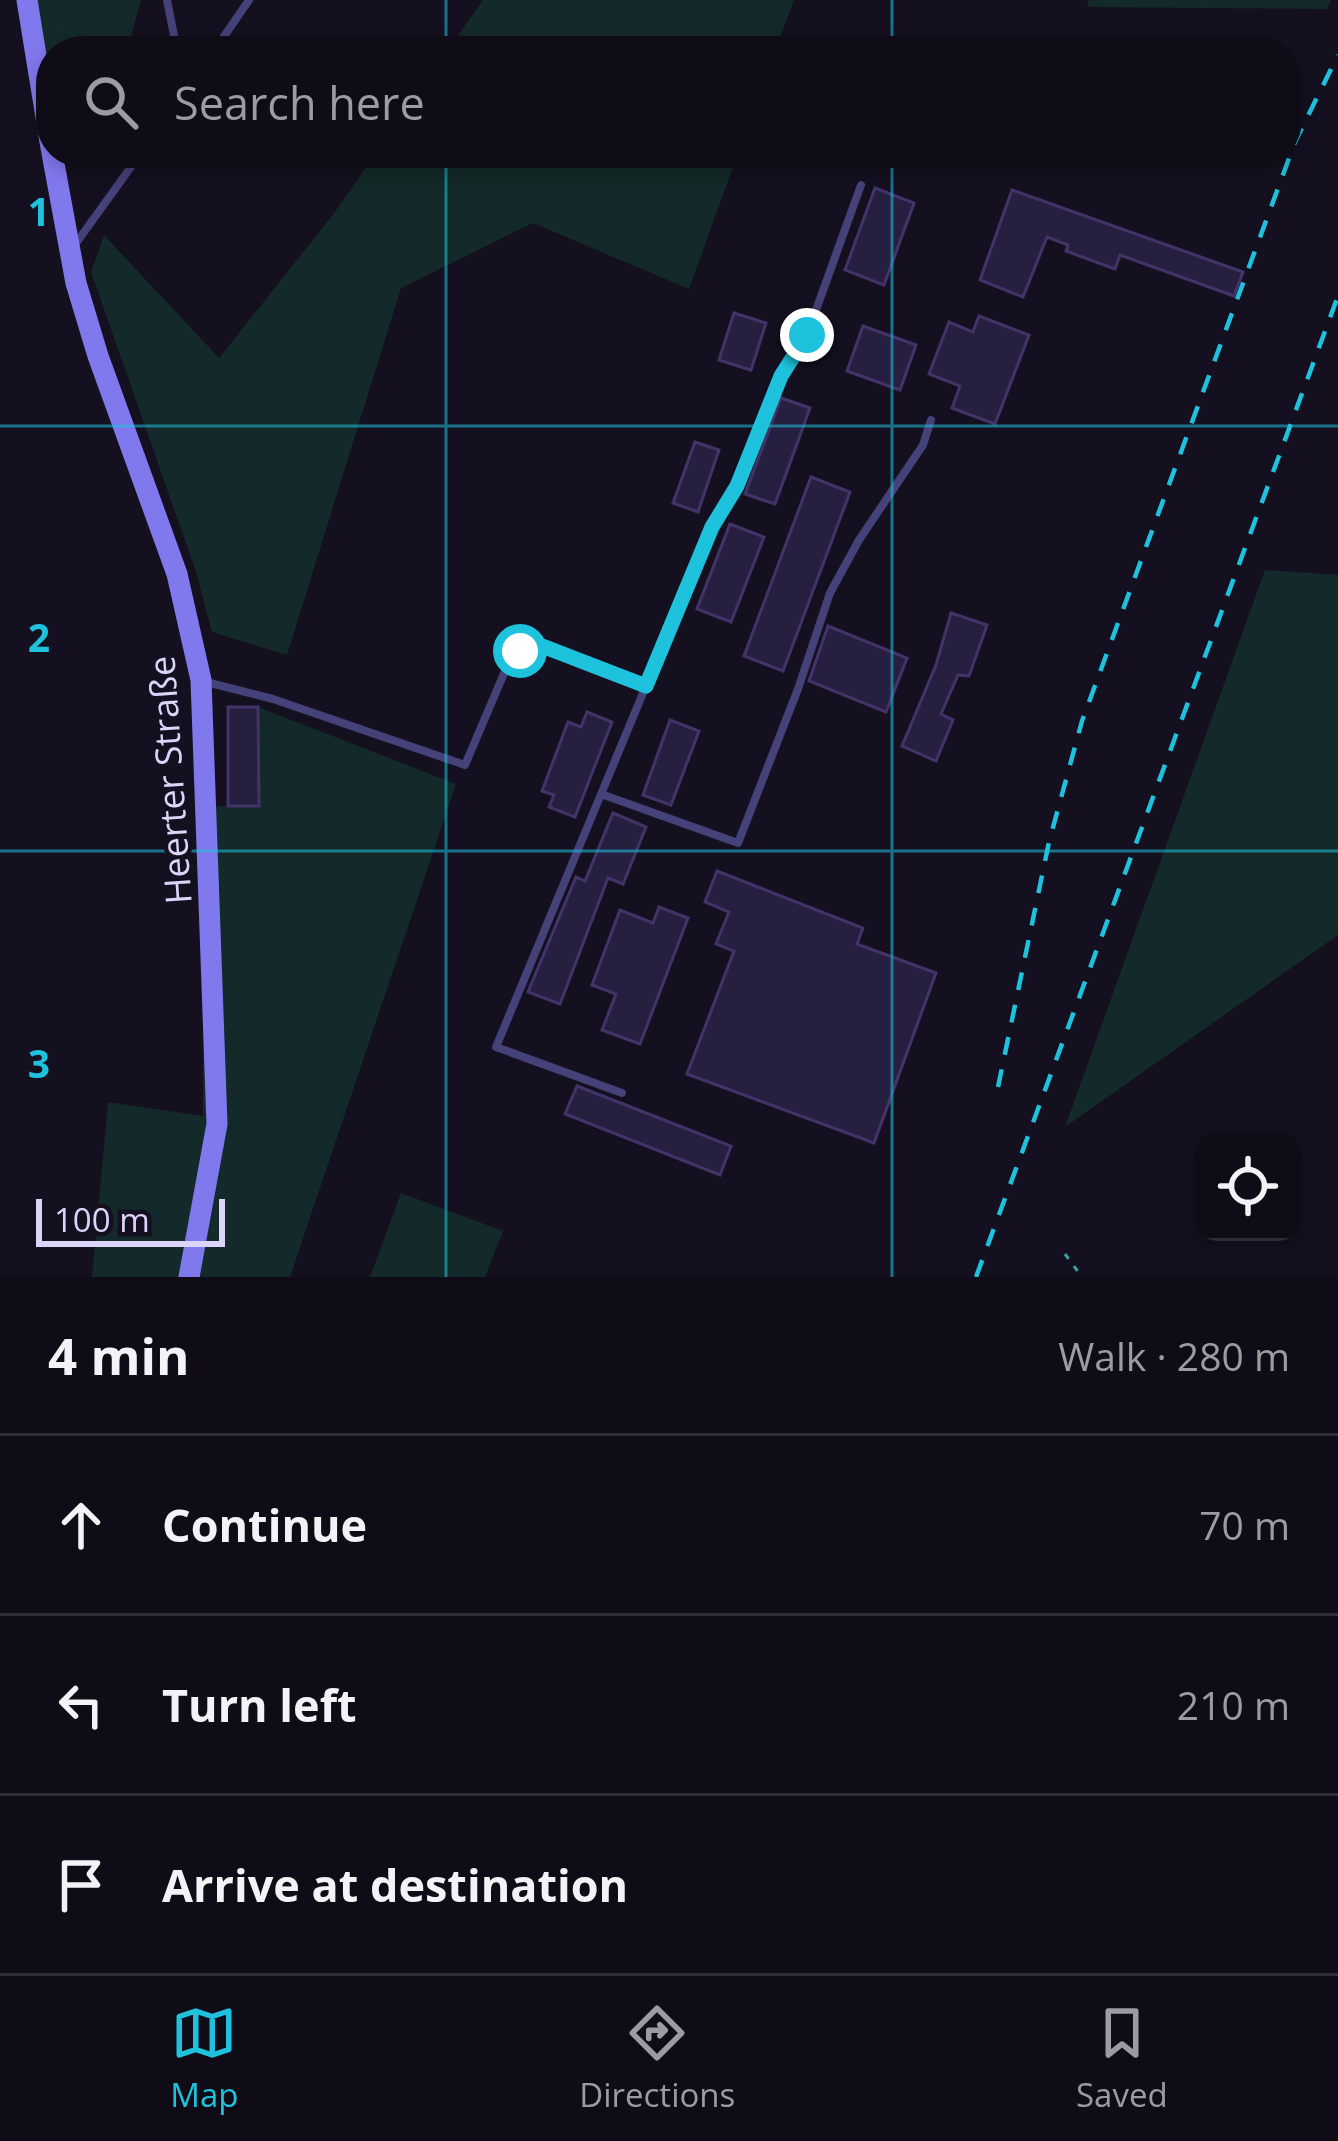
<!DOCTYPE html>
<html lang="en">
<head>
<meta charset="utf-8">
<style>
	body { margin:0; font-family:"Open Sans",sans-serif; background:#1d1a25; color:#f1f3f6 }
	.controls { position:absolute; right:36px; bottom:36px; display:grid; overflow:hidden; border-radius:24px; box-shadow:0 6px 18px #0003 }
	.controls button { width:108px; height:108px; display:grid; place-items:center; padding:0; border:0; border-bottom:3px solid #2f2c37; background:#0f0c18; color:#f1f3f6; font:60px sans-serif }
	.scale { position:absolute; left:36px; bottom:30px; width:189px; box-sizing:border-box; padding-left:12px; border:6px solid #dbd5f9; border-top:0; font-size:33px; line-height:42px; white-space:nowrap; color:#dbd5f9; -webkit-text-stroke:9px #141020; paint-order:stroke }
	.stop { position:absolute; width:36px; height:36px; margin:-27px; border:9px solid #1ec2dd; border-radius:50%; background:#fff }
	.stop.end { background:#1ec2dd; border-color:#fff; box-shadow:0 3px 12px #0008 }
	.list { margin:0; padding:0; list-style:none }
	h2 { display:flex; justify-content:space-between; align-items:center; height:156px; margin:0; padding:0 48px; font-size:51px }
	h2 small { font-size:39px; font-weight:400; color:#9b9ba2 }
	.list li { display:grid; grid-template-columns:78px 1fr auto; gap:36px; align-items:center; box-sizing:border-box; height:180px; padding:0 48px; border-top:3px solid #2f2c37 }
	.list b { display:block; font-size:45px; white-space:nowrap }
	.list em { font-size:39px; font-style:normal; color:#9b9ba2 }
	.icon { flex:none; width:66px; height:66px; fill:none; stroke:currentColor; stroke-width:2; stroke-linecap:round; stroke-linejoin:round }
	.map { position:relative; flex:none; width:1338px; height:1277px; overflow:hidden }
	.search { position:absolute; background:#0f0c18; box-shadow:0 6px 18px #0003; left:36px; right:36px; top:36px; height:132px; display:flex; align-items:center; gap:30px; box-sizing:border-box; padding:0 42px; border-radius:48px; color:#9b9ba2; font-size:45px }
	.sheet { height:696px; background:#0f0c18 }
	nav { display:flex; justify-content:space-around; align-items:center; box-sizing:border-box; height:168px; border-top:3px solid #2f2c37; background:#0f0c18; font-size:33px; color:#9b9ba2 }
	nav a { display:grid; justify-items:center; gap:6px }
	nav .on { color:#1ec2dd }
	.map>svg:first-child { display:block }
</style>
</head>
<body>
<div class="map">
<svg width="1338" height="1277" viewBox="0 0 1338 1277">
	<rect width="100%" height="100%" fill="#141020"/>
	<!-- green -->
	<g fill="#142929">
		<path d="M 35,0 L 141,0 L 127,51 L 51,51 L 51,99 Z"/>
		<path d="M 483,0 L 794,0 L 775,51 L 447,51 Z"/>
		<path d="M 1089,0 L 1331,0 L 1327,9 L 1087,7 Z"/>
		<path d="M 376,153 L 738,153 L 689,289 L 533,223 L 401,288 L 287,655 L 212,632 L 196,572 L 91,272 L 104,235 L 219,358 L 335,212 Z"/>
		<path d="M 1265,570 L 1338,575 L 1338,935 L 1065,1127 Z"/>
		<path d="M 258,707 L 456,784 L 290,1277 L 92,1277 L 108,1102 L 203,1116 L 203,860 L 199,807 L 259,805 Z"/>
		<path d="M 401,1193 L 503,1231 L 485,1277 L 370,1277 Z"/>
	</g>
	<!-- building -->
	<g fill="#261f3f" stroke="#403468" stroke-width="3">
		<path d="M 875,188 L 914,203 L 884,285 L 845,270 Z"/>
		<path d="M 1012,190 L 1243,272 L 1234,296 L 1120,255 L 1115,269 L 1066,251 L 1068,245 L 1047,237 L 1023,297 L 980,280 Z"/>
		<path d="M 734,313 L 766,323 L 751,370 L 719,360 Z"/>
		<path d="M 979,316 L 1029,335 L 995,424 L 952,408 L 960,386 L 929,374 L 949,322 L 973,332 Z"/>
		<path d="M 863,326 L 916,345 L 900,390 L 847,371 Z"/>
		<path d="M 781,398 L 810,408 L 775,504 L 745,494 Z"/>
		<path d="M 695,442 L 719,450 L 698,512 L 673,503 Z"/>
		<path d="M 811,477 L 850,492 L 783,671 L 744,656 Z"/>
		<path d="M 730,524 L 764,537 L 731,622 L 697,609 Z"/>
		<path d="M 951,613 L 987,625 L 969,676 L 958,675 L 941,714 L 953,720 L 936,761 L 902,746 L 936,665 Z"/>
		<path d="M 828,626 L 907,658 L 886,712 L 809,681 Z"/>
		<path d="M 228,707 L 258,707 L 259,806 L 228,806 Z"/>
		<path d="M 587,712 L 612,722 L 575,817 L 549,807 L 554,795 L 542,791 L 568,722 L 581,727 Z"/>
		<path d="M 670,720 L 699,731 L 671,805 L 643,795 Z"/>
		<path d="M 613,813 L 646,827 L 623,884 L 608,878 L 560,1004 L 528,992 L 576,877 L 585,881 Z"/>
		<path d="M 717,871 L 863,928 L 857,944 L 936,973 L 874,1143 L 687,1074 L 734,951 L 716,944 L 729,912 L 705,902 Z"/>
		<path d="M 659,907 L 688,918 L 640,1044 L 602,1030 L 616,994 L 592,985 L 620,910 L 653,923 Z"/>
		<path d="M 577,1086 L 731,1146 L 720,1175 L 565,1114 Z"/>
	</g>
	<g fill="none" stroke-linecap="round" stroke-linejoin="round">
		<!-- path -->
		<path stroke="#3ea4a2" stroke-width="3" stroke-dasharray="6 9" stroke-linecap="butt" d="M 1065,1254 L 1082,1277"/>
		<!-- service -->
		<g stroke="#454179" stroke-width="8">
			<path d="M 167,0 L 177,51"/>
			<path d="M 214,51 L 249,0"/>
			<path d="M 74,246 L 141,153"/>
			<path d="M 202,681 L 273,699 L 465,765 L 508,664 L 520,651 L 537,644 L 646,686"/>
			<path d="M 601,794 L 738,843 L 798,689 L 830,593 L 859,540 L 923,445 L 931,420"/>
			<path d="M 622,1093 L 496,1047 L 712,527 L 737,486 L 781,376 L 807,335 L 861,185"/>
		</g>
		<!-- secondary -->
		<g stroke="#8078ed" stroke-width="21">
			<path d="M 27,0 L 51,148"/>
			<path d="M 52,153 L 76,283 L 98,356 L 177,574 L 201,680 L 217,1124 L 189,1277"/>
		</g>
		<!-- rail -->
		<g stroke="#1ec2dd" stroke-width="4.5" stroke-dasharray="18 15" stroke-linecap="butt">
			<path d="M 998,1087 L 1049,842 L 1082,721 L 1295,142 L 1338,55"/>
			<path d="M 976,1277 L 1338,296"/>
		</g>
	</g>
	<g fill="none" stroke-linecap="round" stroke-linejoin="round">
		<!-- route -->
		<path stroke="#1ec2dd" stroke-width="15" d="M 520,651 L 537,644 L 646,686 L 712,527 L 737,486 L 781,376 L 807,335"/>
	</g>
	<!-- grid -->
	<path fill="none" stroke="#1ec2dd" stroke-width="3" stroke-opacity="0.55" d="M 446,0 L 446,51M 892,0 L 892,51M 446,153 L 446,1277M 892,153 L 892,1277M 0,426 L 1338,426M 0,851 L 1338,851"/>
	<g text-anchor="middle" stroke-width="9" stroke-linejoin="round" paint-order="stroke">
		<!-- street labels -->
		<g font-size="36" fill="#dbd5f9" stroke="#141020">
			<text transform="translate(170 780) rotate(-94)" y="13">Heerter Straße</text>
		</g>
	</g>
	<g font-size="39" text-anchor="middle" font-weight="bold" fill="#1ec2dd" stroke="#141020" stroke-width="9" stroke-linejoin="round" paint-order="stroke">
		<text x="39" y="226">1</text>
		<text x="39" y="652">2</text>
		<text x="39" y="1078">3</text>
	</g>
</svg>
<div class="controls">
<button><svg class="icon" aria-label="locate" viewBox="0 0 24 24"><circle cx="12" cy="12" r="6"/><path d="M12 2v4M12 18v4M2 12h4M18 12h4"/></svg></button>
</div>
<div class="scale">100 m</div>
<div class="stop" style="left:520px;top:651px"></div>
<div class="stop end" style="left:807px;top:335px"></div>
<div class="search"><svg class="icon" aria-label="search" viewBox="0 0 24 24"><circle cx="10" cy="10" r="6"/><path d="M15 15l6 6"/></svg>Search here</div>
</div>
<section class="sheet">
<h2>4 min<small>Walk · 280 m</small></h2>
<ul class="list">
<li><svg class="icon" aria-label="ahead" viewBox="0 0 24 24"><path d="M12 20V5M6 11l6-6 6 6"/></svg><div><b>Continue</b></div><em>70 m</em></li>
<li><svg class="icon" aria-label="left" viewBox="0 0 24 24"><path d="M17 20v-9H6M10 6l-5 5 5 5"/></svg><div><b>Turn left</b></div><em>210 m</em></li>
<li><svg class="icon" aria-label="arrive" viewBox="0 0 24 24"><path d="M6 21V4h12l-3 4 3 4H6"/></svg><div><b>Arrive at destination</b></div></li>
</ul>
</section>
<nav>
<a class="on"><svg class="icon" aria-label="map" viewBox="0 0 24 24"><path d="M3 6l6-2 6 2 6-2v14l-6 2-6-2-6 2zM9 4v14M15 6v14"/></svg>Map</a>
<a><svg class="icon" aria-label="directions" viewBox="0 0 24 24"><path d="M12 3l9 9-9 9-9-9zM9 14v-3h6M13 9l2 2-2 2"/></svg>Directions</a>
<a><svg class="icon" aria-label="saved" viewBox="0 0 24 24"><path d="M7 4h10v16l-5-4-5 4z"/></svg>Saved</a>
</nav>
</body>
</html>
